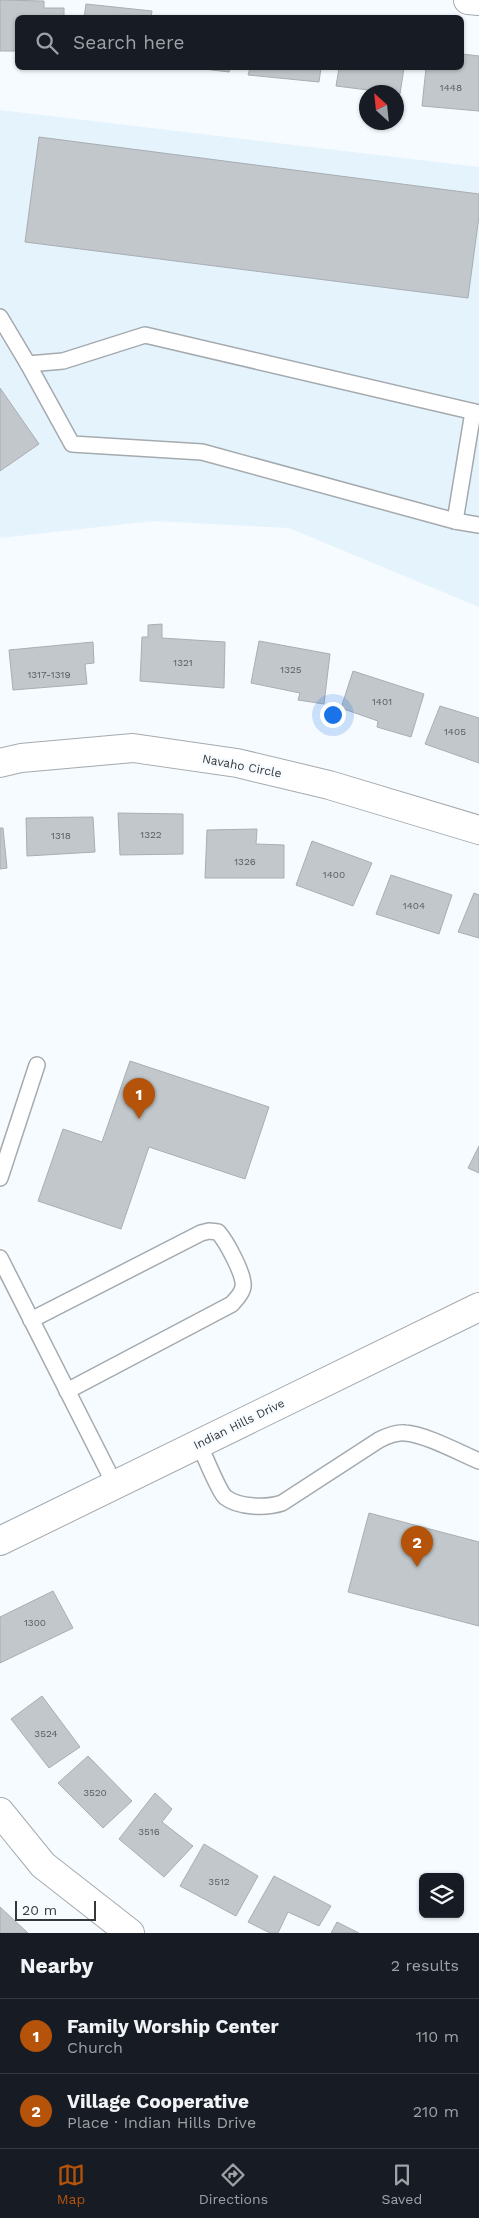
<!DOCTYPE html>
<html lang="en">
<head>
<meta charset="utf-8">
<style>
	body { margin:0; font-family:"Work Sans",sans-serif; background:#20242c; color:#f1f3f6 }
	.controls { position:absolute; right:15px; bottom:15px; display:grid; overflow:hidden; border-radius:8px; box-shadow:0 1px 4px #0004 }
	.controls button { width:45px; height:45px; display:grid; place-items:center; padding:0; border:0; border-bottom:1px solid #363941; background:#171b24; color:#f1f3f6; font:25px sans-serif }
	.compass { position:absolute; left:359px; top:85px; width:45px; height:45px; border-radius:50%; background:#171b24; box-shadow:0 1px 4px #0004; rotate:333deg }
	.scale { position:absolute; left:15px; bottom:12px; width:81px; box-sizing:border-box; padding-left:5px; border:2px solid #36383a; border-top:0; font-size:14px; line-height:18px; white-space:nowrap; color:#36383a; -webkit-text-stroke:4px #f6fbff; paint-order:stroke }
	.you { position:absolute; left:332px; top:714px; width:18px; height:18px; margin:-12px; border:4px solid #fff; border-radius:50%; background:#1a73e8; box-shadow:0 0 0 8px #1a73e833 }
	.badge { display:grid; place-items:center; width:32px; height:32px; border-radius:50%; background:#b45309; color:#fff; font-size:16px; font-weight:700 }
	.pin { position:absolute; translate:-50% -41px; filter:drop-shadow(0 1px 2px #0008) }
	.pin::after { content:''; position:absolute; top:26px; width:18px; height:15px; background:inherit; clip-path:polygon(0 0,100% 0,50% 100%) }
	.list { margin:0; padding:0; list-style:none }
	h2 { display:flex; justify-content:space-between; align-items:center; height:65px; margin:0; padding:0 20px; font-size:21px }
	h2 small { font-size:16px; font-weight:400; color:#9ea1a6 }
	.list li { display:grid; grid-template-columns:32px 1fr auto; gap:15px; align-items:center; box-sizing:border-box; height:75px; padding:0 20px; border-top:1px solid #363941 }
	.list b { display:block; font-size:19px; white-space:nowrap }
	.list p { margin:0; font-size:16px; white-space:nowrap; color:#9ea1a6 }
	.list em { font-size:16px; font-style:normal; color:#9ea1a6 }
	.icon { flex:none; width:28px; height:28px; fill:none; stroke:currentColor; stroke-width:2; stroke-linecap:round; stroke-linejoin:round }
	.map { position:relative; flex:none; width:479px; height:1933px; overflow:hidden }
	.search { position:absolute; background:#171b24; box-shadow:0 1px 4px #0004; left:15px; right:15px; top:15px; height:55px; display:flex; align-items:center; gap:12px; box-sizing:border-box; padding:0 18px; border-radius:8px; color:#9ea1a6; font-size:19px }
	.sheet { height:215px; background:#171b24 }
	nav { display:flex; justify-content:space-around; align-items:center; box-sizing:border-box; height:70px; border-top:1px solid #363941; background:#171b24; font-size:14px; color:#9ea1a6 }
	nav a { display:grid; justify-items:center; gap:2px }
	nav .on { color:#b45309 }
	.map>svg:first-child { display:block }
</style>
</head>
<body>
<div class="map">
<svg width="479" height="1933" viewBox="0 0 479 1933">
	<rect width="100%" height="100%" fill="#f6fbff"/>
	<!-- built -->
	<path fill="#e5f3fc" d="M 0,110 L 479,167 L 479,607 L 289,528 L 153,521 L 0,538 Z"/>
	<!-- building -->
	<g fill="#c1c7cb" stroke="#a8aeb2">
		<path d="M 0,0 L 44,1 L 44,8 L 64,8 L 64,18 L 18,18 L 18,51 L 0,51 Z"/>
		<path d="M 86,4 L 152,11 L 151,18 L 84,18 Z"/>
		<path d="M 462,54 L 479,56 L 479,111 L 422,106 L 426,68 L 462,68 Z"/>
		<path d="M 196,68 L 230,68 L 229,72 Z"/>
		<path d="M 250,68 L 321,68 L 319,82 L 248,75 Z"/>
		<path d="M 339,68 L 404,68 L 400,94 L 336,86 Z"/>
		<path d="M 39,137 L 479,194 L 479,216 L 468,298 L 25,242 Z"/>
		<path d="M 0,388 L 39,444 L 0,471 Z"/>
		<path d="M 162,624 L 162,638 L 225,642 L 224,688 L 140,681 L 142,637 L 148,637 L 148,625 Z"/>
		<path d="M 259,641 L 330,654 L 324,704 L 298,700 L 300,693 L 251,683 Z"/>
		<path d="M 93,642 L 94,663 L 85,664 L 87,684 L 13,690 L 9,650 Z"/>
		<path d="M 353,671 L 424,694 L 411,737 L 377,727 L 378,721 L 341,708 Z"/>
		<path d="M 440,706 L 479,718 L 479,763 L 425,744 Z"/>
		<path d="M 118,813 L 183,814 L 183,854 L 120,855 Z"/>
		<path d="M 93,817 L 95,852 L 27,856 L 26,818 Z"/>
		<path d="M 0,828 L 3,828 L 7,868 L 0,869 Z"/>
		<path d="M 257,829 L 256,844 L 284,845 L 284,878 L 205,878 L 207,830 Z"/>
		<path d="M 312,841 L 372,863 L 353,906 L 296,885 Z"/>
		<path d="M 391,875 L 452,895 L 439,934 L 376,914 Z"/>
		<path d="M 474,893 L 479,895 L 479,938 L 458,932 Z"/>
		<path d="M 130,1061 L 269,1107 L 245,1179 L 149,1147 L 121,1229 L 38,1201 L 63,1129 L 102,1142 Z"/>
		<path d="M 479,1146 L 479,1173 L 468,1168 Z"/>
		<path d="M 369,1513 L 479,1542 L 479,1626 L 348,1592 Z"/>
		<path d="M 53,1591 L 73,1628 L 0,1663 L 0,1617 Z"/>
		<path d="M 42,1696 L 80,1747 L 49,1768 L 11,1719 Z"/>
		<path d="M 88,1756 L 132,1801 L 103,1828 L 58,1783 Z"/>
		<path d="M 155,1793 L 172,1809 L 162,1822 L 193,1846 L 164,1877 L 119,1839 Z"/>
		<path d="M 204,1844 L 258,1876 L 236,1916 L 180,1886 Z"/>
		<path d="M 274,1876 L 331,1906 L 319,1926 L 288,1912 L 278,1933 L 270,1933 L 248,1922 Z"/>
		<path d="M 0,1907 L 28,1933 L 0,1933 Z"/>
		<path d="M 337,1922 L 359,1933 L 331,1933 Z"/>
	</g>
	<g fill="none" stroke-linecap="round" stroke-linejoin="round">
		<!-- service casing -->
		<g stroke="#a4aaae" stroke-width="18">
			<g id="service">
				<path d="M 0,317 L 28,364 L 72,444 L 202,452 L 455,521 L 479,525"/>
				<path d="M 28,364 L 63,361 L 145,335 L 479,413"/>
				<path d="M 455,521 L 473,412"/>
				<path d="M 0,1178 L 37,1065"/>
				<path d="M 0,1258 L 115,1485"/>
				<path d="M 31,1320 L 201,1233 L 209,1231 L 218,1232 C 226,1241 245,1275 243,1287 C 242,1294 236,1299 232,1304 L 67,1391"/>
				<path d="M 199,1444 C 204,1454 218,1490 225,1497 C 239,1508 267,1508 282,1503 L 379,1440 C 387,1436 396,1432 405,1433 C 425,1434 460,1453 479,1461"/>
			</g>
		</g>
		<!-- minor casing -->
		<g stroke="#a4aaae" stroke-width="30">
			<g id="minor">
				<path d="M 468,0 L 479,1"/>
				<path d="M 0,763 L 21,758 L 133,748 L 237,763 L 329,785 L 479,830"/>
				<path d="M 0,1812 L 43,1865 L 130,1933"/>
			</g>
		</g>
		<!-- secondary casing -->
		<g stroke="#a4aaae" stroke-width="30">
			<path id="secondary" d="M 0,1541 L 479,1307"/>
		</g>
		<!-- service -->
		<use href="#service" stroke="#fff" stroke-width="15"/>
		<!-- minor -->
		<use href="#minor" stroke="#fff" stroke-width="28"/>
		<!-- secondary -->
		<use href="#secondary" stroke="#fff" stroke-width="28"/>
	</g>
	<g text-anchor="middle" stroke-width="4.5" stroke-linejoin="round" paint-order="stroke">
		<!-- number labels -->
		<g font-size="10" fill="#595c5e">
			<text x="451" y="91">1448</text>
			<text x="183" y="666">1321</text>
			<text x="291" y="673">1325</text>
			<text x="49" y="678">1317-1319</text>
			<text x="382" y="705">1401</text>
			<text x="455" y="735">1405</text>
			<text x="151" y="838">1322</text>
			<text x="61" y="839">1318</text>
			<text x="245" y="865">1326</text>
			<text x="334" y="878">1400</text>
			<text x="414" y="909">1404</text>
			<text x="35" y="1626">1300</text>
			<text x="46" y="1737">3524</text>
			<text x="95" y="1796">3520</text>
			<text x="149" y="1835">3516</text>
			<text x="219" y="1885">3512</text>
		</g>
		<!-- street labels -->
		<g font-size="12" fill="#36383a" stroke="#f6fbff">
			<text transform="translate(242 766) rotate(11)" y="4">Navaho Circle</text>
			<text transform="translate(239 1424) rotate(-26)" y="4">Indian Hills Drive</text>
		</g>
	</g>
</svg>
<div class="controls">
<button><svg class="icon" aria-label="layers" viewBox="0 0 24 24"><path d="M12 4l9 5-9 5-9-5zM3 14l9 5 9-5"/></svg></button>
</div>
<svg class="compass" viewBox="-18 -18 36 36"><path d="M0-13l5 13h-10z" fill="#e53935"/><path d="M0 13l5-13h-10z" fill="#9ea1a6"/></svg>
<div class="scale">20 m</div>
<div class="you"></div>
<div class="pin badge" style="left:139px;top:1119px">1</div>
<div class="pin badge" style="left:417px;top:1567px">2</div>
<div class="search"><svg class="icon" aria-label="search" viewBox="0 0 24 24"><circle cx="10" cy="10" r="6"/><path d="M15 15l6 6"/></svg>Search here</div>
</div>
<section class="sheet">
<h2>Nearby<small>2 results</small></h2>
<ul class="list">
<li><span class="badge">1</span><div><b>Family Worship Center</b><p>Church</p></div><em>110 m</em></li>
<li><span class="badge">2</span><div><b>Village Cooperative</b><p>Place · Indian Hills Drive</p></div><em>210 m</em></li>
</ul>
</section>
<nav>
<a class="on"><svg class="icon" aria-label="map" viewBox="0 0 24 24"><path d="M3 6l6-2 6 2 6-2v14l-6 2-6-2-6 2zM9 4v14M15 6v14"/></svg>Map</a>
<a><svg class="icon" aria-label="directions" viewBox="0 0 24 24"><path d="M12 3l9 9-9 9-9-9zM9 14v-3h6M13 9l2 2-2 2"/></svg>Directions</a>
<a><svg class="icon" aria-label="saved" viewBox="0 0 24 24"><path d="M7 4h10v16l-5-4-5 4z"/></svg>Saved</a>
</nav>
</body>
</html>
